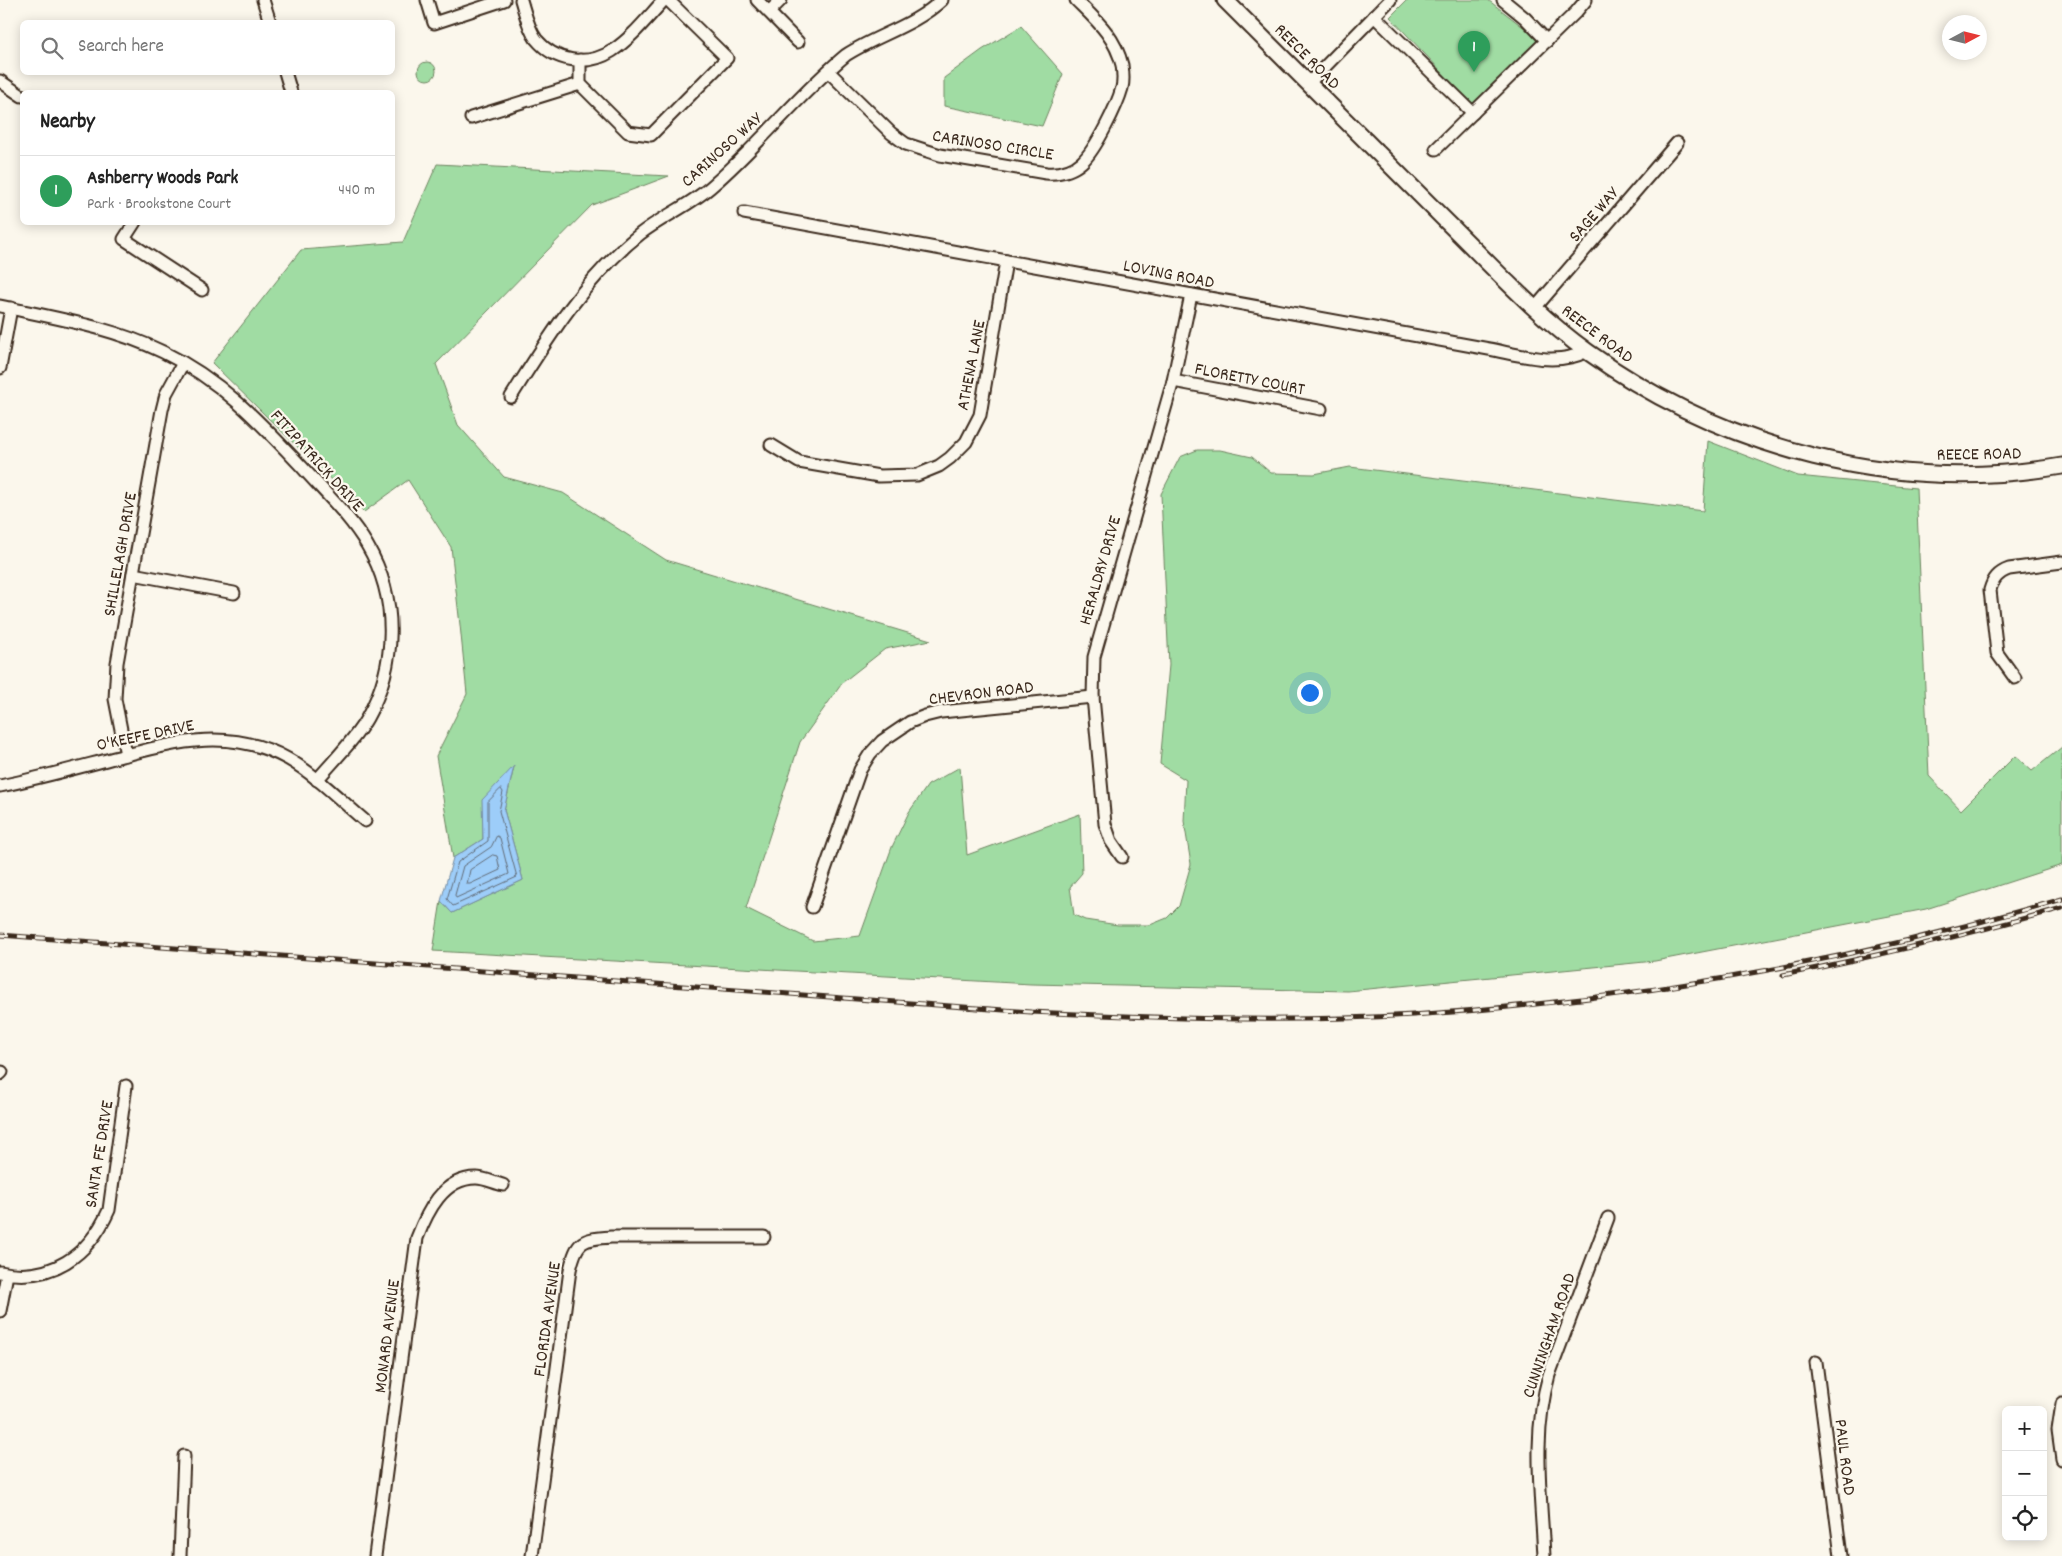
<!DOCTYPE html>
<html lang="en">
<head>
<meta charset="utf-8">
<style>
	body { margin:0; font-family:Dekko,sans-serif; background:#f2f2f2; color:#222 }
	.controls { position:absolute; right:15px; bottom:15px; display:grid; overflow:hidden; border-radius:8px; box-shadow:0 2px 12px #0003 }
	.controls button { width:45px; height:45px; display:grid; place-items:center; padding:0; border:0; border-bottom:1px solid #e0e0e0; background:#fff; color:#222; font:25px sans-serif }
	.compass { position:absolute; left:1942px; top:15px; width:45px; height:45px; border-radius:50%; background:#fff; box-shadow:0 2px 12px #0003; rotate:83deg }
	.you { position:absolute; left:1309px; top:692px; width:18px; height:18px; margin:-12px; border:4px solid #fff; border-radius:50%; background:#1a73e8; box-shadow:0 0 0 8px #1a73e833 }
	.badge { display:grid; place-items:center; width:32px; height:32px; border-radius:50%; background:#2563eb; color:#fff; font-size:16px; font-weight:700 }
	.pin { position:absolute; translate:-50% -41px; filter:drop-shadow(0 1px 2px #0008) }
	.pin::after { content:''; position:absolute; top:26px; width:18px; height:15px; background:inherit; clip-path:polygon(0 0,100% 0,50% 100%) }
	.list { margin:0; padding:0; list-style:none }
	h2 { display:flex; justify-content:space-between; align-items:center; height:65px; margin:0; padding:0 20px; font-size:21px }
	h2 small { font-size:16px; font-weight:400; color:#767676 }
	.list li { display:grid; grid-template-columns:32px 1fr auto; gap:15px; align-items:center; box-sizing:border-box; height:70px; padding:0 20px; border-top:1px solid #e0e0e0 }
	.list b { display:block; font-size:19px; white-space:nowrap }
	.list p { margin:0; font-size:16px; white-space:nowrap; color:#767676 }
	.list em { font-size:16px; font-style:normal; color:#767676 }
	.icon { flex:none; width:28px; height:28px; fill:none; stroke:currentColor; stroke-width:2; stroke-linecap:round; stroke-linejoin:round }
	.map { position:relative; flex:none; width:2062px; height:1556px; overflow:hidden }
	.search { position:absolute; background:#fff; box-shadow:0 2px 12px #0003; left:20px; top:20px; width:375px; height:55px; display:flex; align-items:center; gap:12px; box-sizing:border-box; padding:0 18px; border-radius:8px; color:#767676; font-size:19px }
	.panel { position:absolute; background:#fff; box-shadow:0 2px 12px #0003; left:20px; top:90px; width:375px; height:135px; border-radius:8px }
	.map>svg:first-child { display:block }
</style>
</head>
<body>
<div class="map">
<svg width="2062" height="1556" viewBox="0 0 2062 1556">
	<rect width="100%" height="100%" fill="#fbf7ec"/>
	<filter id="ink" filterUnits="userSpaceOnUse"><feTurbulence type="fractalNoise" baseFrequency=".02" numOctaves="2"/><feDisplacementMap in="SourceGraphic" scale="10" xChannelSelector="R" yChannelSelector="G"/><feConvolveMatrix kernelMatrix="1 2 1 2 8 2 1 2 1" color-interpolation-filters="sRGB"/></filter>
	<g filter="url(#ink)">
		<!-- green -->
		<g fill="#a0dca3" stroke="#6e8360">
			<path d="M 1407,0 L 1488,0 L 1540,40 L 1473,105 L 1390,17 Z"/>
			<path d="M 1021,26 L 1063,74 L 1042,126 L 944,106 L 944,78 L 982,50 Z"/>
			<circle cx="427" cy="71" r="9"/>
			<path d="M 437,164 L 669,176 L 592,205 L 436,364 L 458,425 L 504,477 L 563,493 L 666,560 L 931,640 L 885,649 L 843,682 L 800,742 L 746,908 L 813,941 L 860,936 L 892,847 L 909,812 L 928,785 L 960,767 L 967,855 L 1080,814 L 1082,873 L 1070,887 L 1074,915 L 1085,920 L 1118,925 L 1150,925 L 1167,918 L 1179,906 L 1191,864 L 1184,821 L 1186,780 L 1160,764 L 1169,665 L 1161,494 L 1180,457 L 1197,450 L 1220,450 L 1252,457 L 1271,473 L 1314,474 L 1350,467 L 1703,511 L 1708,441 L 1798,476 L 1916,488 L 1929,776 L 1961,810 L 2015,756 L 2032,771 L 2062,747 L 2062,865 L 1926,909 L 1655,961 L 1348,991 L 1031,984 L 433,951 L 441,901 L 452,913 L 523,880 L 504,810 L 514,767 L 483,800 L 483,839 L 453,858 L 436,756 L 467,694 L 460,625 L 451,547 L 408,480 L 364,512 L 212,363 L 301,250 L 403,242 Z"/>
		</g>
		<!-- water -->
		<path fill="#9dcdf9" stroke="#768ca1" d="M 514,766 L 504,810 L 523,880 L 452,913 L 441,901 L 453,858 L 483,839 L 482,800 Z"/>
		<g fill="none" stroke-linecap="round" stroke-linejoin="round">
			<!-- shore -->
			<g stroke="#626b76" stroke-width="1">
				<path d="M 501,789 L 503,792 L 499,811 L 517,877 L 453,906 L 447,899 L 458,862 L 488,841 L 488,802 Z"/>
				<path d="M 497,836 L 500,838 L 509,874 L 456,898 L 455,895 L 463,866 L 491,847 Z"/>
				<path d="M 493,855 L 497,856 L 500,870 L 470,884 L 467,884 L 470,870 Z"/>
			</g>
			<!-- minor casing -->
			<g stroke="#3b2a1e" stroke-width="15">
				<g id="minor">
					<path d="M 263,0 L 270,22"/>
					<path d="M 427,0 L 434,23 L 504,0"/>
					<path d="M 521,0 C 525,13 528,28 536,39 C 555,62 587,67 612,51 C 632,38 648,17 664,0"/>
					<path d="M 757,0 L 798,42"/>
					<path d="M 1503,0 L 1525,18 L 1547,41"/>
					<path d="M 769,12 L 781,0"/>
					<path d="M 1374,16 L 1473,113"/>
					<path d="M 580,60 L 580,84 L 628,132 L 651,135 L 727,58 L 668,0"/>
					<path d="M 828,71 L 891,133 L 906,144 L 940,155 L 1046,173 C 1060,174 1072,171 1082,162 C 1096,149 1117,106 1122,88 C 1124,80 1123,72 1122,65 C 1115,36 1096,20 1076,0"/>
					<path d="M 285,72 L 291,92"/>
					<path d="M 0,81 L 22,96"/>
					<path d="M 1308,84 L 1390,0"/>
					<path d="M 471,118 L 580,84"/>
					<path d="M 1436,149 L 1576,12 L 1586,0"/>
					<path d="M 744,213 L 1489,349 C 1521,355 1556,367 1587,351"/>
					<path d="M 135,222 L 124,239 L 202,290"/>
					<path d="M 0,306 C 55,318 112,327 163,352 C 220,379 260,422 302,467 C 324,492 350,516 367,545 C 399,599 397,665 367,718 C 354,741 334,760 317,780"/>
					<path d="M 1535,308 L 1677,143"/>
					<path d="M 0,368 L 11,308"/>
					<path d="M 1173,381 L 1321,409"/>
					<path d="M 511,397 C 548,338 585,278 640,234 C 663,216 691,205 713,185 C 759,145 798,95 846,55 C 877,35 914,26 942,0"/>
					<path d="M 771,445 L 799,462 L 879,476 L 917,475 L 939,466 L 950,458 L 966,442 L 980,415 L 1006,261"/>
					<path d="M 133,574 L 234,593"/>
					<path d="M 2015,678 L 1997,653 L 1990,590 C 1993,579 1998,573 2009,569 L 2062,562"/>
					<path d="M 126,755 L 115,699 L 117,663 L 162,410 L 166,394 L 183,363"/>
					<path d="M 0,786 C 40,778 79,767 118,757 C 176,742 231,727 288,759 C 316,775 340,800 365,821"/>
					<path d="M 1122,857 L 1111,841 L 1105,824 L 1093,697 L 1094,657 L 1173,381 L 1191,295"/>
					<path d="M 812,907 L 860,770 L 870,754 L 882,741 L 910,722 L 925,716 L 941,712 L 1093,697"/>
					<path d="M 0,1074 L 2,1072"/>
					<path d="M 0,1272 C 51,1283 89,1255 109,1210 L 126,1086"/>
					<path d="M 0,1311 L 7,1274"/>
					<path d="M 1816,1362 L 1841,1556"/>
					<path d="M 2062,1404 L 2058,1430 L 2062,1459"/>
					<path d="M 180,1556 L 184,1456"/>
					<path d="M 375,1556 L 417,1238 C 427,1212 443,1178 476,1178 C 485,1178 494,1183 503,1185"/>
					<path d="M 532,1556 L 570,1270 C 577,1240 582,1239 611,1237 L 764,1237"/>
					<path d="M 1544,1556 C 1541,1495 1532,1435 1549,1375 L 1608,1218"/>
				</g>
			</g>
			<!-- major casing -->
			<g stroke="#3b2a1e" stroke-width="19">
				<path id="major" d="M 1225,0 C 1299,74 1373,148 1447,222 C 1492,266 1536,315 1588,352 C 1724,449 1896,495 2062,466"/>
			</g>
			<!-- minor -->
			<use href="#minor" stroke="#fbf7ec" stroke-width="11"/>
			<!-- major -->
			<use href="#major" stroke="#fbf7ec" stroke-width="15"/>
			<!-- rail casing -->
			<g stroke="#3b2a1e" stroke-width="5">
				<g id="rail">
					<path d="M 0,935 L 1031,1012 C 1158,1018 1286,1023 1413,1015 C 1633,1000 1851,962 2062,899"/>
					<path d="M 1783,975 C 1877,956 1970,934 2062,908"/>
				</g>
			</g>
			<!-- rail -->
			<use href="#rail" stroke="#fbf7ec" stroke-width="3" stroke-dasharray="9" stroke-linecap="butt"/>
		</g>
	</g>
	<g text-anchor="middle" stroke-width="4.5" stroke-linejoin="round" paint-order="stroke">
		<!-- street labels -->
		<g font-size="18" fill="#3b2a1e" stroke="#fbf7ec">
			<text transform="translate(1308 56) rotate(45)" y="6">REECE ROAD</text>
			<text transform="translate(993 144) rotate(9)" y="6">CARINOSO CIRCLE</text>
			<text transform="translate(721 149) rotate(-42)" y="6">CARINOSO WAY</text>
			<text transform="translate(1593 214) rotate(-49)" y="6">SAGE WAY</text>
			<text transform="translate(1169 273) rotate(11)" y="6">LOVING ROAD</text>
			<text transform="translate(1598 333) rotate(37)" y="6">REECE ROAD</text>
			<text transform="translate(970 365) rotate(-79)" y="6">ATHENA LANE</text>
			<text transform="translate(1250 378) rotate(11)" y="6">FLORETTY COURT</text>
			<text transform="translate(1979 453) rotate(-1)" y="6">REECE ROAD</text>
			<text transform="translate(318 460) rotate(48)" y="6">FITZPATRICK DRIVE</text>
			<text transform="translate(119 554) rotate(-80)" y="6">SHILLELAGH DRIVE</text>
			<text transform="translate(1099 570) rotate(-74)" y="6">HERALDRY DRIVE</text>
			<text transform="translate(981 692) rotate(-7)" y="6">CHEVRON ROAD</text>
			<text transform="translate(145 734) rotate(-12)" y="6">O'KEEFE DRIVE</text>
			<text transform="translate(98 1154) rotate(-81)" y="6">SANTA FE DRIVE</text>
			<text transform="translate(546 1319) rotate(-82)" y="6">FLORIDA AVENUE</text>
			<text transform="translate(1548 1335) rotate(-71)" y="6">CUNNINGHAM ROAD</text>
			<text transform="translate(386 1336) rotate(-83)" y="6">MONARD AVENUE</text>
			<text transform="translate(1846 1457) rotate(83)" y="6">PAUL ROAD</text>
		</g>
	</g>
</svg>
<div class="controls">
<button>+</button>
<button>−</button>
<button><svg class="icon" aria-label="locate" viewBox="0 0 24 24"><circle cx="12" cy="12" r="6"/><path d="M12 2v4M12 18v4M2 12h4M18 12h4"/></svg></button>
</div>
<svg class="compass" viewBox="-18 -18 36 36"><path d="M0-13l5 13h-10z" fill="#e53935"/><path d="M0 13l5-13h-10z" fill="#767676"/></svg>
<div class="you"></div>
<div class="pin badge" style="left:1474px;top:72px;background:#2e9e5b">1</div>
<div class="search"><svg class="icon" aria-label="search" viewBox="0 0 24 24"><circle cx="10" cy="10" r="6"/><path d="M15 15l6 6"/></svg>Search here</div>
<section class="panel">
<h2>Nearby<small></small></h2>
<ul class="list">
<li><span class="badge" style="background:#2e9e5b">1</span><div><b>Ashberry Woods Park</b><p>Park · Brookstone Court</p></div><em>440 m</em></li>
</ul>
</section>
</div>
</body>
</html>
